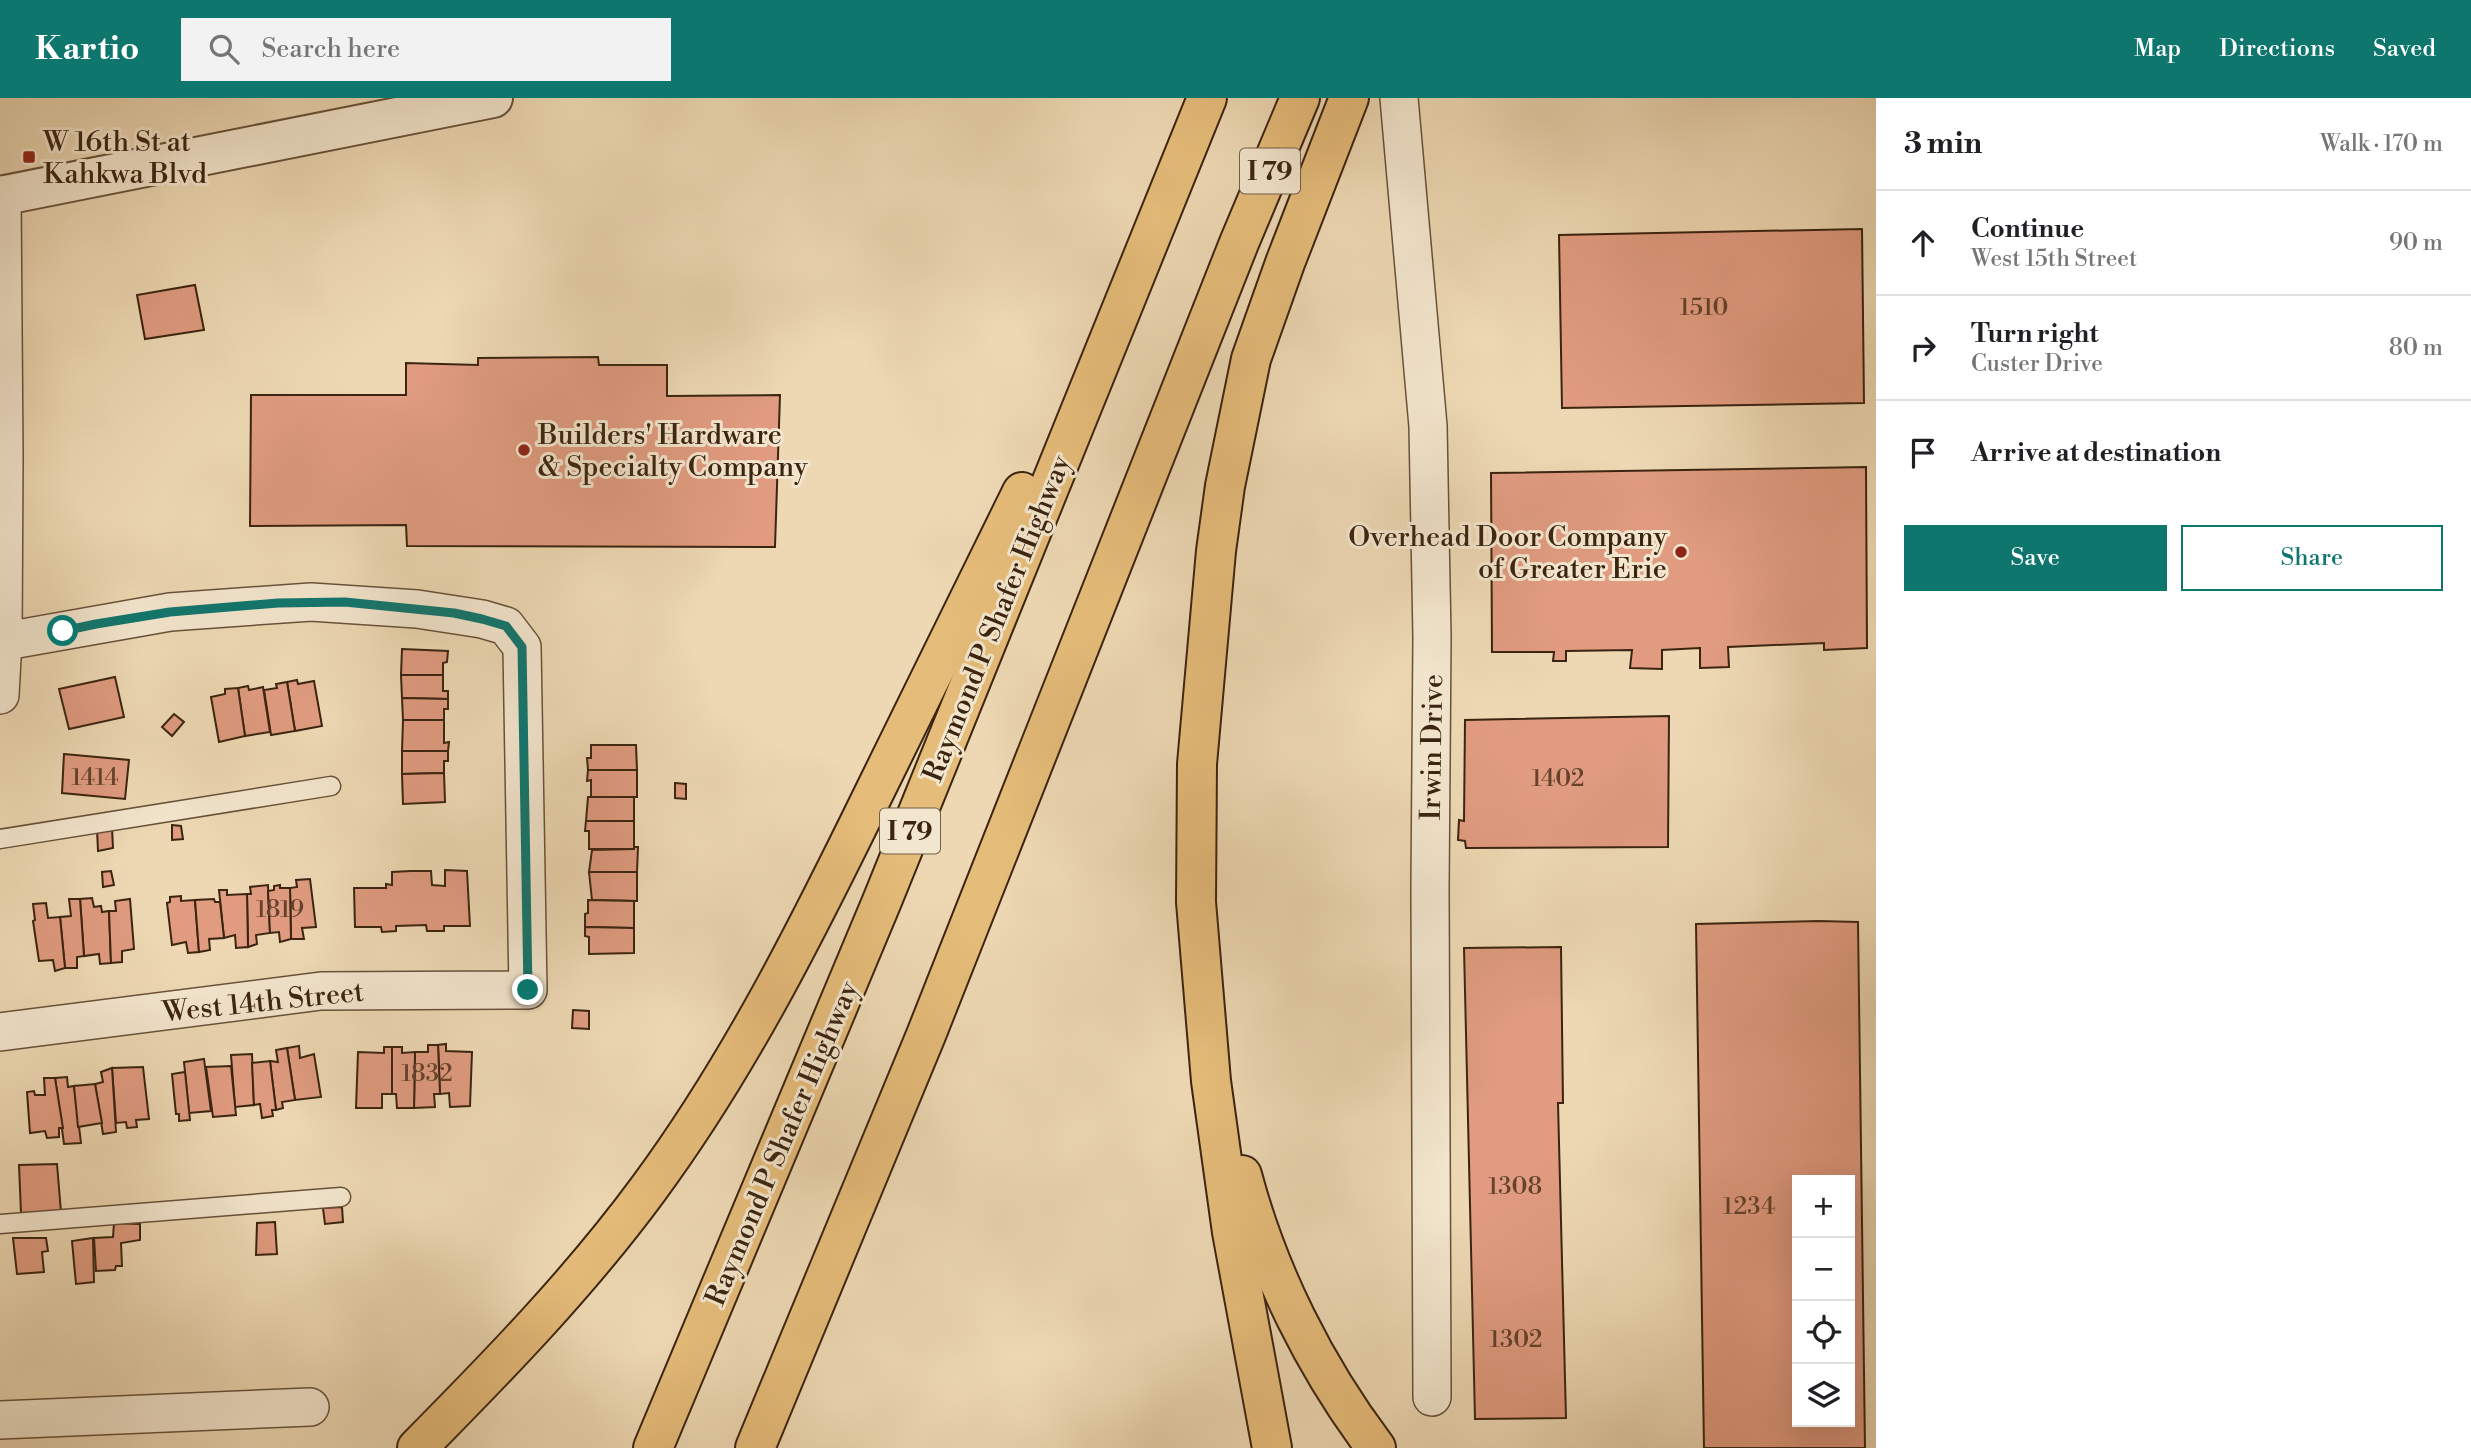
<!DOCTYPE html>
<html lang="en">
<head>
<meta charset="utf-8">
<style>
	body { margin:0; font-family:"Libre Bodoni",serif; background:#f2f2f2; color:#202124 }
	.controls { position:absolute; right:21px; bottom:21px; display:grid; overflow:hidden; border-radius:0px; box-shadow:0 7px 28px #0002 }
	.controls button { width:63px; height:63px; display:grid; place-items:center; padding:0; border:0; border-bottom:2px solid #e0e0e0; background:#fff; color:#202124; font:35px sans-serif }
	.stop { position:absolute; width:21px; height:21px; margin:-16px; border:5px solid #0f766e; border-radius:50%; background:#fff }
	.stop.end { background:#0f766e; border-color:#fff; box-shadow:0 2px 7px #0008 }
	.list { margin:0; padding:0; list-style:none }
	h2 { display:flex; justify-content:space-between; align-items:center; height:91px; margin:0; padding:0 28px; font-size:30px }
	h2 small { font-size:23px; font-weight:400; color:#757577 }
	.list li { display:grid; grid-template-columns:46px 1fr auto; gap:21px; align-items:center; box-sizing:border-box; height:105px; padding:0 28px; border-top:2px solid #e0e0e0 }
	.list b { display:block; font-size:26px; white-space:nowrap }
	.list p { margin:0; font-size:23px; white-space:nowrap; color:#757577 }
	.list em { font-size:23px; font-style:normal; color:#757577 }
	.actions { display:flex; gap:14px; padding:21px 28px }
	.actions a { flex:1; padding:16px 0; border:2px solid #0f766e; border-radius:0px; text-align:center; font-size:24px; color:#0f766e }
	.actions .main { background:#0f766e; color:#fff }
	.icon { flex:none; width:38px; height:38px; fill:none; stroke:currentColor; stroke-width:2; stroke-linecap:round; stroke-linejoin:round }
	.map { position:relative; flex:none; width:1876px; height:1350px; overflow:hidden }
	header { display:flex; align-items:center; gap:42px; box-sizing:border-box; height:98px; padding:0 35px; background:#0f766e; color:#fff }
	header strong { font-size:33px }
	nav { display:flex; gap:38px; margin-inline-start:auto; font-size:24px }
	.search { width:490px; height:63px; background:#f2f2f2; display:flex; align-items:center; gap:18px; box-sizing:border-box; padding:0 24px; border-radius:0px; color:#757577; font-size:26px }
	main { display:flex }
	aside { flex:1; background:#fff }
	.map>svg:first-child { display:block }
</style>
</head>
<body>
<header>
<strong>Kartio</strong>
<div class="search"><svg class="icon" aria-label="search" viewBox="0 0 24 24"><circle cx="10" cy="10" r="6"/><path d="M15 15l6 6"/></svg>Search here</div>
<nav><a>Map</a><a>Directions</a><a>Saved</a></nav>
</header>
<main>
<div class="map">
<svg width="1876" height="1350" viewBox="0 0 1876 1350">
	<rect width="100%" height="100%" fill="#edd8b3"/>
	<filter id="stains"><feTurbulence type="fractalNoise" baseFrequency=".00286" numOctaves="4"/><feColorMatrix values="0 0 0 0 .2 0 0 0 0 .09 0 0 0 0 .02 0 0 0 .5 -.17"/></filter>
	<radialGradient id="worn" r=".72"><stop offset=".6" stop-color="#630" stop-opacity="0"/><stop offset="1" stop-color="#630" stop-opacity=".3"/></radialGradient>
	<!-- building -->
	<g fill="#e09b80" stroke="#3b2410" stroke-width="2" fill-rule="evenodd">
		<path d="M 1862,131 L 1864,305 L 1562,310 L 1559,137 Z"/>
		<path d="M 195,187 L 204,232 L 145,241 L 137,197 Z"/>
		<path d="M 598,259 L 599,267 L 667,267 L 667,298 L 780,297 L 775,449 L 407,448 L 406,427 L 250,428 L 251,297 L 406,297 L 406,265 L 478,267 L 478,260 Z"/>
		<path d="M 1866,369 L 1867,550 L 1824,552 L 1824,545 L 1728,549 L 1729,569 L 1700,570 L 1700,550 L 1662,552 L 1662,571 L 1630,570 L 1632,552 L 1566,553 L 1566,563 L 1553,563 L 1554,554 L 1492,554 L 1491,375 Z"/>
		<path d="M 402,551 L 448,553 L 447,564 L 443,565 L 443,577 L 401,577 Z"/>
		<path d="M 401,577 L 443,577 L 443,593 L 448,593 L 448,601 L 402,600 Z"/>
		<path d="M 115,579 L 124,619 L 69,631 L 59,591 Z"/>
		<path d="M 297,582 L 298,586 L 314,583 L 322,628 L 295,633 L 287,584 Z"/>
		<path d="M 287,584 L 295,633 L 271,637 L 264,592 L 277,590 L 276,586 Z"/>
		<path d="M 248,588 L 249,592 L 263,589 L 270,634 L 245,638 L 238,590 Z"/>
		<path d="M 238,590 L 245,638 L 219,644 L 211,599 L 225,596 L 225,591 Z"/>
		<path d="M 402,600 L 448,601 L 448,611 L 444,611 L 444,622 L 403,622 Z"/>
		<path d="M 174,616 L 184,624 L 172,638 L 162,629 Z"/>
		<path d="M 1669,618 L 1668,749 L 1466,750 L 1465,743 L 1458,742 L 1459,722 L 1464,723 L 1465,622 Z"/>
		<path d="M 403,622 L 444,622 L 444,645 L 449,644 L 448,653 L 402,653 Z"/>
		<path d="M 591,647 L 636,647 L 637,672 L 588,672 L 587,660 L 591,660 Z"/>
		<path d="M 402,653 L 448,653 L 448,663 L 444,663 L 444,675 L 402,676 Z"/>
		<path d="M 64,656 L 129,662 L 125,701 L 62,695 Z"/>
		<path d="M 588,672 L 637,672 L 637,699 L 591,699 L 591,682 L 587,683 Z"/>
		<path d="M 444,675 L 445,704 L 403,706 L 402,676 Z"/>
		<path d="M 675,685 L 686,686 L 686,701 L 675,700 Z"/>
		<path d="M 588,699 L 634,699 L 634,723 L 586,723 Z"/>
		<path d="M 586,723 L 634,723 L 634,751 L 589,751 L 589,733 L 585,733 Z"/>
		<path d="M 172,727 L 181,728 L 183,741 L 172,742 Z"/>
		<path d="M 112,730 L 113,750 L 98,753 L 97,731 Z"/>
		<path d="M 634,749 L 638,749 L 637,774 L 589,774 L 592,752 L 634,751 Z"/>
		<path d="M 445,772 L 467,773 L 470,828 L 444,828 L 444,833 L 427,833 L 426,827 L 396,828 L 396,833 L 382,834 L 381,829 L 355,829 L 354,790 L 386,790 L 386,786 L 392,787 L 392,774 L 411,773 L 431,773 L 432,787 L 445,788 Z"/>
		<path d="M 111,773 L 114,787 L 103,789 L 102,774 Z"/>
		<path d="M 589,774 L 637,774 L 637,803 L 592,802 Z"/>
		<path d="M 310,781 L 316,829 L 302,830 L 304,841 L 291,841 L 290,790 L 297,789 L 296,782 Z"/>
		<path d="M 268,787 L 270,835 L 256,837 L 257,846 L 248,849 L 247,796 L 251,796 L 250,789 Z"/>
		<path d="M 280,787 L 280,790 L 290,790 L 291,841 L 280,844 L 279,834 L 270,835 L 268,793 L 274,792 L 274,788 Z"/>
		<path d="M 219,792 L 227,792 L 227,797 L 247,796 L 248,849 L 236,850 L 235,837 L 224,840 Z"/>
		<path d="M 181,798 L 181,803 L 195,802 L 199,854 L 188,855 L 186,844 L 172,847 L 167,805 L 170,804 L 170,799 Z"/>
		<path d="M 92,800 L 94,809 L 101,808 L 102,814 L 109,813 L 111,865 L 100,866 L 99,856 L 84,858 L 80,801 Z"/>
		<path d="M 69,801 L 80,801 L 84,858 L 77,859 L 77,870 L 65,870 L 60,819 L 71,818 Z"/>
		<path d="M 130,801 L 134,851 L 122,853 L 122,864 L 111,865 L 109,813 L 116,813 L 115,803 Z"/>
		<path d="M 214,801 L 215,804 L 220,804 L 224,840 L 209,841 L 210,852 L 199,854 L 195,802 Z"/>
		<path d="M 588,802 L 634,803 L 634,830 L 585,829 L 585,816 L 588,815 Z"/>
		<path d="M 46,805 L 48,820 L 60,819 L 65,870 L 55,873 L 53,862 L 39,863 L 33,823 L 35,822 L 33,806 Z"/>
		<path d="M 1819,823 L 1858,824 L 1865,1350 L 1704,1350 L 1696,826 ZM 1797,1082 L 1850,1082 L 1850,1324 L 1797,1324 Z"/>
		<path d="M 585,829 L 634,830 L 634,855 L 589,856 L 589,839 L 585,838 Z"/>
		<path d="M 1561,849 L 1563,1005 L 1558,1005 L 1566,1320 L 1475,1321 L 1464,850 Z"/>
		<path d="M 573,912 L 589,913 L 589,931 L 572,930 Z"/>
		<path d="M 446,946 L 446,953 L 472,954 L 470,1008 L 450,1009 L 449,995 L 440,996 L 438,947 Z"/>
		<path d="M 428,947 L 438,947 L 440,996 L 434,996 L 435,1009 L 414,1010 L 415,954 L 428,954 Z"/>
		<path d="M 299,948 L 300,960 L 314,956 L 321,999 L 295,1002 L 287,950 Z"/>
		<path d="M 384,949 L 392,949 L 392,996 L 382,996 L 382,1010 L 356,1010 L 358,954 L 384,955 Z"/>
		<path d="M 392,949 L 402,949 L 402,955 L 415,954 L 414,1010 L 397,1010 L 396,996 L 392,996 Z"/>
		<path d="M 287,950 L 295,1002 L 282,1004 L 283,1010 L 276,1012 L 270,963 L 278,964 L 276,952 Z"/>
		<path d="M 252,956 L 254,1007 L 235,1009 L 231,957 Z"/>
		<path d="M 204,961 L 211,1013 L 189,1015 L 184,964 Z"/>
		<path d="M 270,963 L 276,1012 L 272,1012 L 273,1018 L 262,1020 L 260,1006 L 254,1007 L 252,965 Z"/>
		<path d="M 231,968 L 236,1017 L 213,1019 L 206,969 Z"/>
		<path d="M 143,969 L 149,1021 L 136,1022 L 137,1029 L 127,1030 L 126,1024 L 116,1025 L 112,970 Z"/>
		<path d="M 112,970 L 116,1034 L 103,1036 L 95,986 L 103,984 L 101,974 Z"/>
		<path d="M 185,974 L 190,1022 L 179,1023 L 179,1016 L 176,1016 L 172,976 Z"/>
		<path d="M 67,979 L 68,989 L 74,988 L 81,1045 L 64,1046 L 55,980 Z"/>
		<path d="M 44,980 L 55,980 L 63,1030 L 59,1030 L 59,1039 L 47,1040 L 45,1033 L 30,1035 L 27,994 L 34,993 L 35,997 L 45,997 Z"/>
		<path d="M 95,986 L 102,1025 L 78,1029 L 74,988 Z"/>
		<path d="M 57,1066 L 61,1114 L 21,1115 L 19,1067 Z"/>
		<path d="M 342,1109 L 343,1124 L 325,1126 L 323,1110 Z"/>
		<path d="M 275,1124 L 277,1156 L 256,1157 L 257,1125 Z"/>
		<path d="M 114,1125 L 140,1126 L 140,1142 L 121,1145 L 122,1168 L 116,1168 L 115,1172 L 96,1173 L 94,1140 L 113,1139 Z"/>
		<path d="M 13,1140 L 46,1140 L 48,1153 L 42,1154 L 44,1174 L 17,1176 Z"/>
		<path d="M 93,1140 L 94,1184 L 76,1186 L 72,1143 Z"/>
	</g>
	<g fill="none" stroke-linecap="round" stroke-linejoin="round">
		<!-- service casing -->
		<g stroke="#685139" stroke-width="21">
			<g id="service">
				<path d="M 0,741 L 331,688"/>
				<path d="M 0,1126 L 341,1099"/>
			</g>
		</g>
		<!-- minor casing -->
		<g stroke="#685139" stroke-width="40">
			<g id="minor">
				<path d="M 1399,0 L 1428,328 L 1432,539 L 1430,791 L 1432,1299"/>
				<path d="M 0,544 L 170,514 L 311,504 L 417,511 L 482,521 L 506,528 L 522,549 L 528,892 L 321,893 L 0,934"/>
				<path d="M 0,597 L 3,543 L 4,359 L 2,97"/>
				<path d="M 0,1322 L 310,1309"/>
			</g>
		</g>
		<!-- tertiary casing -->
		<g stroke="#685139" stroke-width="42">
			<path id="tertiary" d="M 0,98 L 493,0"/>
		</g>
		<!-- motorway casing -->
		<g stroke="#3b2410" stroke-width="42">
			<g id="motorway">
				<path d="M 1242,1077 C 1268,1175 1315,1269 1376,1350"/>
				<path d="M 417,1350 C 499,1267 580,1184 649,1090 C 739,968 807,832 873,697 C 923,596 972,495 1022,394"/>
				<path d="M 653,1350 L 882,803 L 1207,0"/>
				<path d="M 755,1350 L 926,937 L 1239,145 L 1300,0"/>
				<path d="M 1272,1350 L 1232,1134 L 1211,983 L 1196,804 L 1197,666 L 1216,453 L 1225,388 L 1251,261 L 1285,165 L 1349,0"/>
			</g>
		</g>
		<!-- service -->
		<use href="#service" stroke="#f3e6ce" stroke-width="18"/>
		<!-- minor -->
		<use href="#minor" stroke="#f3e6ce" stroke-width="37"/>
		<!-- tertiary -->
		<use href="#tertiary" stroke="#f3e6ce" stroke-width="38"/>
		<!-- motorway -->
		<use href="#motorway" stroke="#e6bc7a" stroke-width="38"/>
	</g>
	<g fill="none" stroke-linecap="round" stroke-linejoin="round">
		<!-- route -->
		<path stroke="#0f766e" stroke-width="9" d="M 63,533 L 96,526 L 170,514 L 278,505 L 345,504 L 454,515 L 482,521 L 506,528 L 522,549 L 528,892"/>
	</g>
	<!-- markers -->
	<g fill="#8f2418" stroke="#f3e6ce" stroke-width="2.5">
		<rect x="22" y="52" width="14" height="14" rx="3.5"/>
		<circle cx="524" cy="352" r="7"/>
		<circle cx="1681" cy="454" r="7"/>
	</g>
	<g text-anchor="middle" stroke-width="6" stroke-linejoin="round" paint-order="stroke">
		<!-- number labels -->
		<g font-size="24" fill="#64422c">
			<text x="1704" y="217">1510</text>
			<text x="95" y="687">1414</text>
			<text x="1558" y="688">1402</text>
			<text x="280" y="819">1819</text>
			<text x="427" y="983">1832</text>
			<text x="1515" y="1096">1308</text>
			<text x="1749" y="1116">1234</text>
			<text x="1516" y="1249">1302</text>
		</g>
		<!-- shield labels -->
		<g fill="#f3e6ce" stroke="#725e49" stroke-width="2">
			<rect x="1240" y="50.5" width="60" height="45" rx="5"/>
			<rect x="880" y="710.5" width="60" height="45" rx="5"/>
		</g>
		<g font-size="26" font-weight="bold" fill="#3b2410">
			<text x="1270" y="82">I 79</text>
			<text x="910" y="742">I 79</text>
		</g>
		<!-- poi labels -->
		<g font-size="28" fill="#3b2410" stroke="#f3e6ce" text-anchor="start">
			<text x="43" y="53">W 16th St at<tspan x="43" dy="32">Kahkwa Blvd</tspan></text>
			<text x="538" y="346">Builders' Hardware<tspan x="538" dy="32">&amp; Specialty Company</tspan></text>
			<text x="1667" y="448" text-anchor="end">Overhead Door Company<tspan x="1667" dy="32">of Greater Erie</tspan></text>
		</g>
		<!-- street labels -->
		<g font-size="28" fill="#3b2410" stroke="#f3e6ce">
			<text transform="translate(996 520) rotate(-68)" y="10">Raymond P Shafer Highway</text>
			<text transform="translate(1431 649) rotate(-89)" y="10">Irwin Drive</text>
			<text transform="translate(263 903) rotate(-6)" y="10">West 14th Street</text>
			<text transform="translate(781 1045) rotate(-67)" y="10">Raymond P Shafer Highway</text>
		</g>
	</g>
	<rect width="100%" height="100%" filter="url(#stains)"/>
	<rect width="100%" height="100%" fill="url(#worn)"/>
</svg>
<div class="controls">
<button>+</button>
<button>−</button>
<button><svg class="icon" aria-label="locate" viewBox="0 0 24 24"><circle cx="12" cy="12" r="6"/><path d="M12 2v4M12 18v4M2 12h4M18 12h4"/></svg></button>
<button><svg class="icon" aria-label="layers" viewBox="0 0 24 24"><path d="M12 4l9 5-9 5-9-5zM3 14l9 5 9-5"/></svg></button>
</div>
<div class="stop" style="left:63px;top:533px"></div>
<div class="stop end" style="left:528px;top:892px"></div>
</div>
<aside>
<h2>3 min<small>Walk · 170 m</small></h2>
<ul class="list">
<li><svg class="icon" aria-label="ahead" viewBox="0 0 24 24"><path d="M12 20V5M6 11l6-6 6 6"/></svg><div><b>Continue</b><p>West 15th Street</p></div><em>90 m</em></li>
<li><svg class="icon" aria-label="right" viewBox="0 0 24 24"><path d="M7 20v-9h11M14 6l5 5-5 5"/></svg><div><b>Turn right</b><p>Custer Drive</p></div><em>80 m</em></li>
<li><svg class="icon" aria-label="arrive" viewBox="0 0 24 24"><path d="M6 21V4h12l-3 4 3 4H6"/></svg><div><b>Arrive at destination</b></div></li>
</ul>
<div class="actions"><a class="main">Save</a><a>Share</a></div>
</aside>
</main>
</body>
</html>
